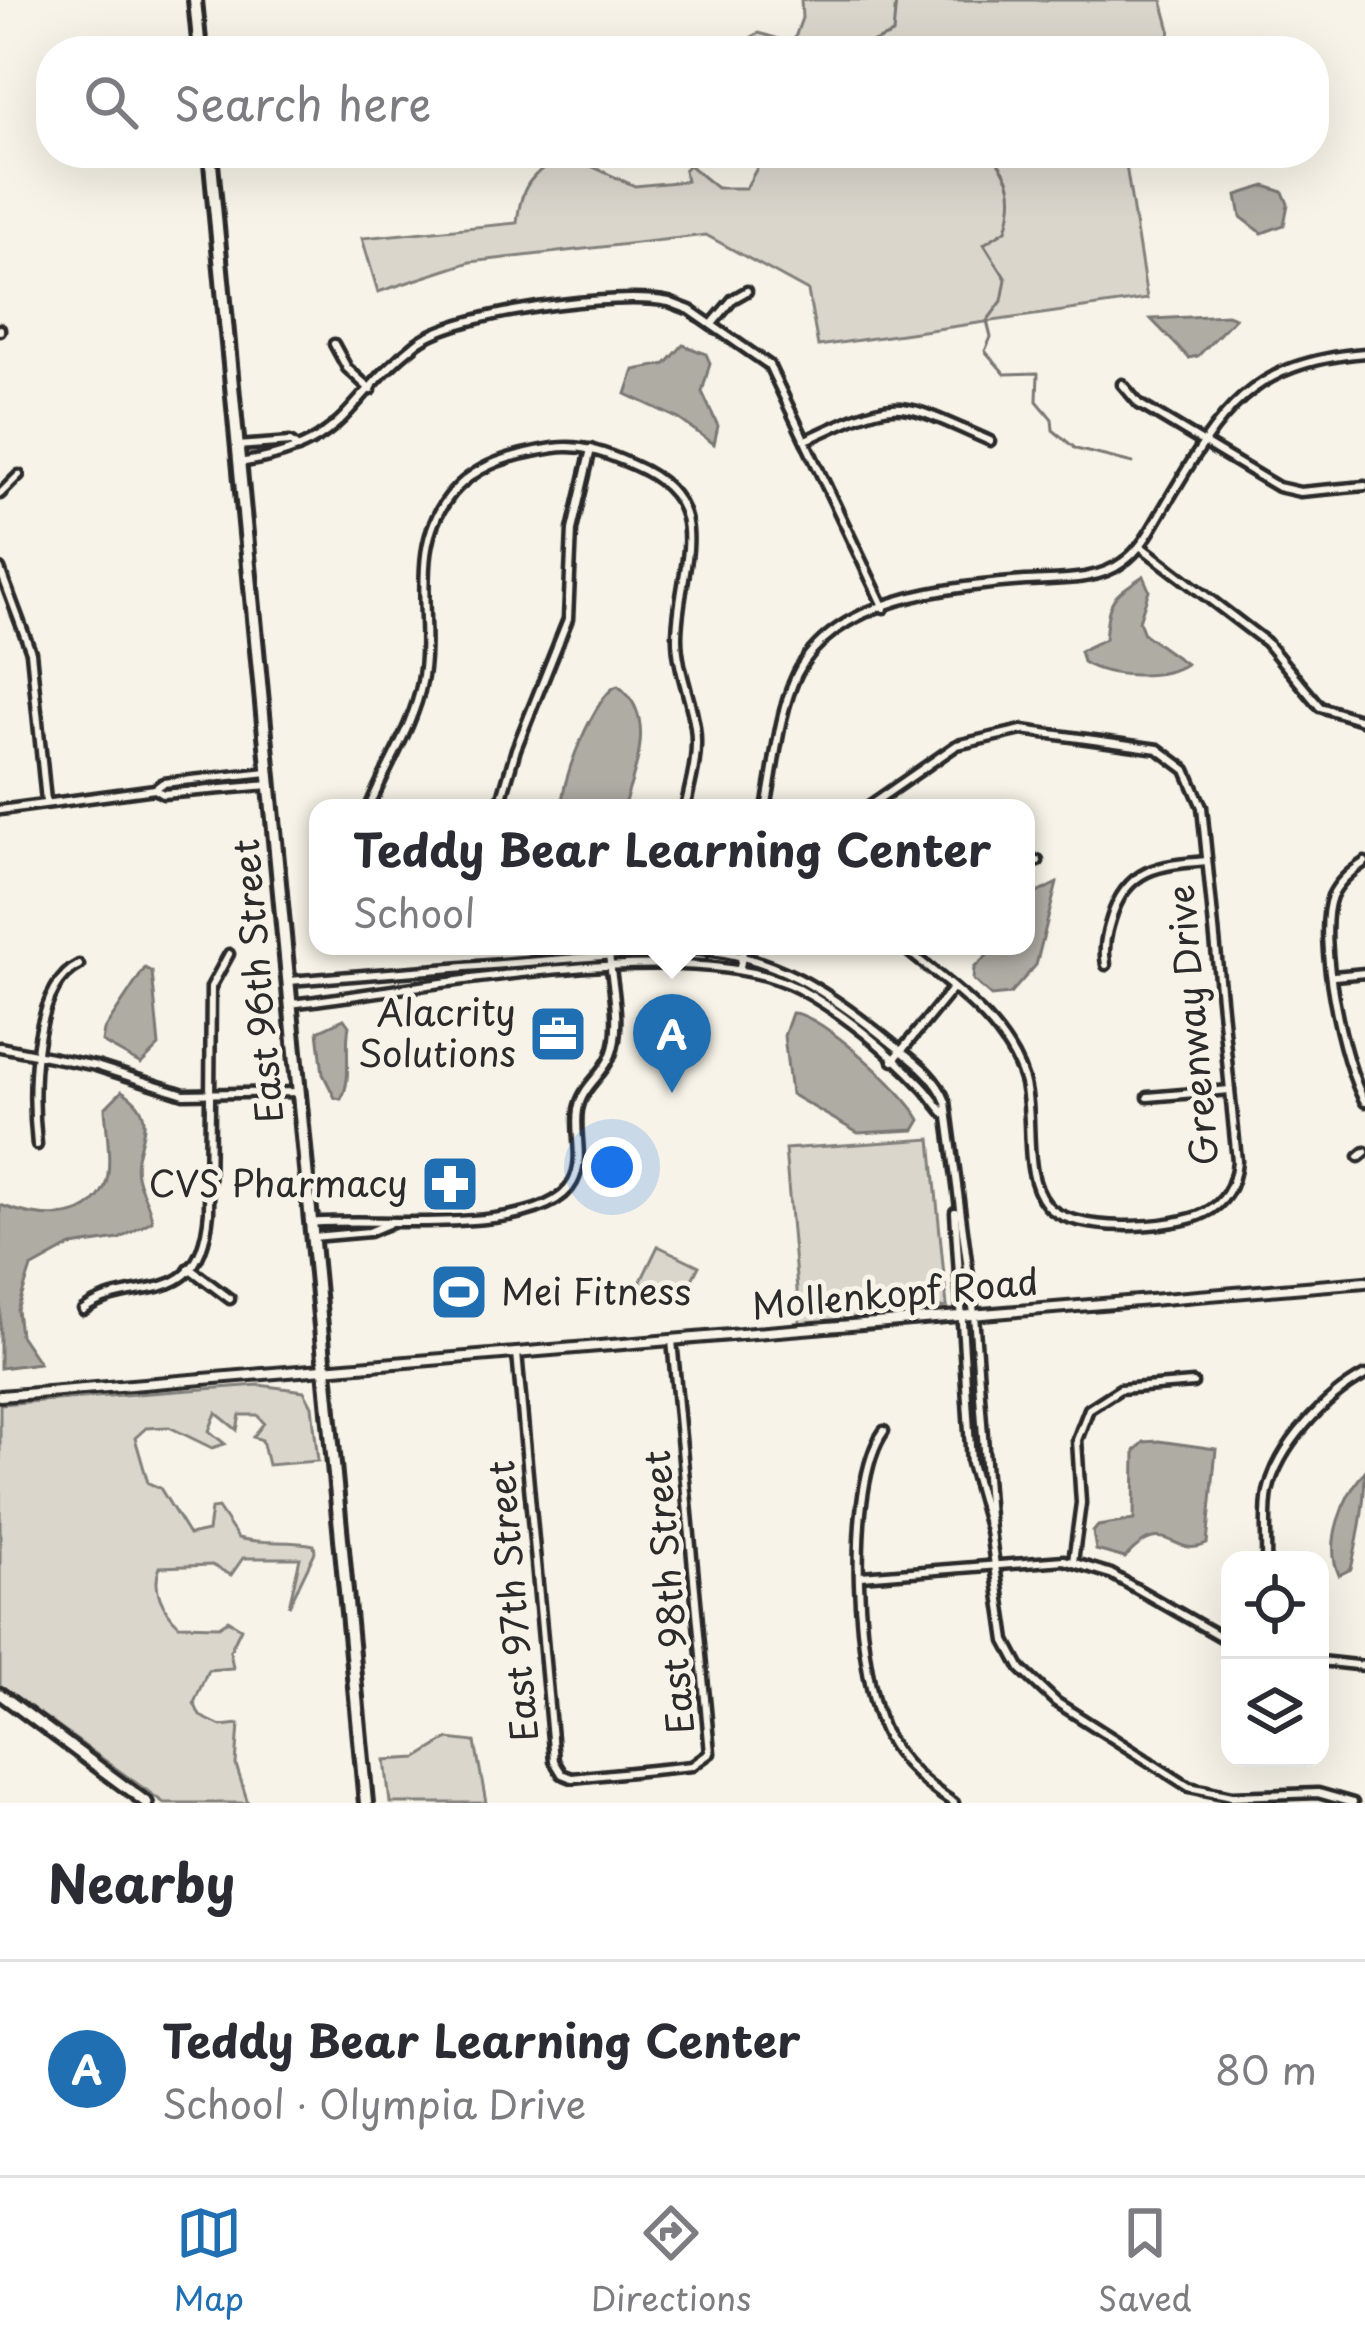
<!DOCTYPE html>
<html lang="en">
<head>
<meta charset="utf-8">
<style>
	body { margin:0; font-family:"Playpen Sans",sans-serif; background:#f7f7f7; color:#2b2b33 }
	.controls { position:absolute; right:36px; bottom:36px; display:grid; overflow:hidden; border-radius:24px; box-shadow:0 12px 48px #0002 }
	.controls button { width:108px; height:108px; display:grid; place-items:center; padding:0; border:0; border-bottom:3px solid #e1e1e2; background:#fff; color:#2b2b33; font:60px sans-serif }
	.you { position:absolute; left:612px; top:1167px; width:42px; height:42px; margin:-30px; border:9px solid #fff; border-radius:50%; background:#1a73e8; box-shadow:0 0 0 18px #1a73e833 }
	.badge { display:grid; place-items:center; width:78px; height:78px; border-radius:50%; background:#1f6fb2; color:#fff; font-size:39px; font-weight:700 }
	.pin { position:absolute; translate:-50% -99px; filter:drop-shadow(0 3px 6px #0008) }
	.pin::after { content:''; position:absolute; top:63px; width:42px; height:36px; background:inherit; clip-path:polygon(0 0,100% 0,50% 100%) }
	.popup { position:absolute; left:309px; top:799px; width:726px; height:156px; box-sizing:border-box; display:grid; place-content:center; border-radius:24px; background:#fff; filter:drop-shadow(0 3px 9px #0005); font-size:39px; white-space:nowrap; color:#7c7c81 }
	.popup b { font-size:45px; color:#2b2b33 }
	.popup::after { content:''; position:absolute; left:50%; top:100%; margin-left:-24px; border:24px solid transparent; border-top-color:#fff }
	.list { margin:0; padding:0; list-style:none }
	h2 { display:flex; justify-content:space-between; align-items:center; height:156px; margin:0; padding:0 48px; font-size:51px }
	h2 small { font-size:39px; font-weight:400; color:#7c7c81 }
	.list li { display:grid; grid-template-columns:78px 1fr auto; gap:36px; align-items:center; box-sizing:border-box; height:216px; padding:0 48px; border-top:3px solid #e1e1e2 }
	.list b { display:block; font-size:45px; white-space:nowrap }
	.list p { margin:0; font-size:39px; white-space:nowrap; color:#7c7c81 }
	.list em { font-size:39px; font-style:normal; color:#7c7c81 }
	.icon { flex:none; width:66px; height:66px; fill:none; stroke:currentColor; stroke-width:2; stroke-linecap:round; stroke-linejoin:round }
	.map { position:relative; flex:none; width:1365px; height:1803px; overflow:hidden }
	.search { position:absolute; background:#fff; box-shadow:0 12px 48px #0002; left:36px; right:36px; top:36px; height:132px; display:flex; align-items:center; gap:30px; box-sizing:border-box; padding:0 42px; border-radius:48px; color:#7c7c81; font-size:45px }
	.sheet { height:372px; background:#fff }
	nav { display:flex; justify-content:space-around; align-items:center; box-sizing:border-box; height:168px; border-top:3px solid #e1e1e2; background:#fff; font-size:33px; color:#7c7c81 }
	nav a { display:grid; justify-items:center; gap:6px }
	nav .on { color:#1f6fb2 }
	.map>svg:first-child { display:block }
</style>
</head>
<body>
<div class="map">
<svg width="1365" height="1803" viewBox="0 0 1365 1803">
	<rect width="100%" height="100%" fill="#f7f3e8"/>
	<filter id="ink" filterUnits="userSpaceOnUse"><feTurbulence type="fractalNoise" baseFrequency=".00833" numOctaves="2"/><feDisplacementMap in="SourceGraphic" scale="24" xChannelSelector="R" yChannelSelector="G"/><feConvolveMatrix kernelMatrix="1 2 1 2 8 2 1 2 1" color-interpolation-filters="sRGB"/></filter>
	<g filter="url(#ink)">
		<!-- green -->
		<g fill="#dad6cc" stroke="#82807c" stroke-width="3">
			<path d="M 801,0 L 1162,0 L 1170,30 L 1167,47 L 1144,51 L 747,51 L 746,40 L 759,33 L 793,43 L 802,18 Z"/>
			<path d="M 756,153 L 1124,153 L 1147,299 L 818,346 L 808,291 L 706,235 L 470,262 L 378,292 L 362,238 L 517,223 C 521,184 531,175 564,154 L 635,186 L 686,181 L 684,170 L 689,165 L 717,188 L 746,188 L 757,168 Z"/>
			<path d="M 931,1139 L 947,1307 L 800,1325 L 785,1149 Z"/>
			<path d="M 658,1246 L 699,1266 L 680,1303 L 640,1283 Z"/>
			<path d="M 259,1385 L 304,1391 L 312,1406 L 318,1461 L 268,1465 L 262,1440 L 253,1437 L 264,1423 L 257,1415 L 240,1415 L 237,1430 L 216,1413 L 209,1431 L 225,1444 L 212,1448 L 169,1427 L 146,1428 L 135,1438 L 148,1483 L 160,1488 L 189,1535 L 208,1531 L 211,1509 L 218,1508 L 238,1538 C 264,1545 289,1539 314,1545 L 315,1552 L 289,1606 L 300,1558 L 243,1558 L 231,1575 L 212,1565 L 160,1567 C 151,1588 163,1610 179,1625 L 219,1626 L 228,1620 L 241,1628 L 230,1651 L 233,1668 L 208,1670 L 194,1703 L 200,1716 L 221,1726 L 239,1724 L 236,1765 L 248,1803 L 164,1803 L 0,1685 L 0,1404 Z"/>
			<path d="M 448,1739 L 475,1742 L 486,1803 L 390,1803 L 385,1760 L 417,1758 Z"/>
		</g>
		<!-- water -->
		<g fill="#afaca4" stroke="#7a7874" stroke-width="3">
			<path d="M 1265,186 L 1283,192 L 1288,204 L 1284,225 L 1262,233 L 1241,217 L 1237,195 Z"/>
			<path d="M 1227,315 L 1235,318 L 1198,356 L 1189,358 L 1151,319 Z"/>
			<path d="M 683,345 L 706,354 L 710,363 L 702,392 L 718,426 L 714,444 L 679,419 L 626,394 L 634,370 L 666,364 Z"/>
			<path d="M 1143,576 L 1149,590 L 1139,621 L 1144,634 L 1186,664 C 1161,680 1109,678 1083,662 L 1080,651 L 1105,639 C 1109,599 1109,599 1143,576 Z"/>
			<path d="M 618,686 C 658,716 635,770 623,808 L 563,808 C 557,787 598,689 618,686 Z"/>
			<path d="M 1057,883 L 1036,965 L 1010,994 L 991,996 L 973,980 L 974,968 L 997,946 L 1026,946 L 1031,896 Z"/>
			<path d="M 145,968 L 152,972 L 159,1046 L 141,1064 L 102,1042 L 104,1030 Z"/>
			<path d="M 792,1013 C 818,1011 908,1095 920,1120 L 914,1130 L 858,1133 L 791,1094 L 784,1036 Z"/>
			<path d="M 344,1019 L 349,1026 C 344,1049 353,1079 341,1099 L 335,1098 L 323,1074 L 318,1031 Z"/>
			<path d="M 122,1091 C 165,1118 131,1143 137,1176 C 140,1192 151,1205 152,1221 L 119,1239 L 71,1246 L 31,1268 L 17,1310 L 20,1335 L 39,1363 L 0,1368 L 0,1205 C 33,1217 86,1228 105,1186 C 113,1167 106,1129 105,1108 Z"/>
			<path d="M 1159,1441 L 1216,1449 L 1207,1544 C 1173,1560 1166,1512 1125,1558 L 1096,1550 L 1093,1532 L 1098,1526 L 1134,1520 L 1135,1451 L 1144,1442 Z"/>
			<path d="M 1365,1471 C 1365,1505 1359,1536 1351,1569 L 1339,1575 C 1324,1542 1343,1497 1365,1471 Z"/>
		</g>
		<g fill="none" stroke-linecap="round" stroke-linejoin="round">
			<!-- stream -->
			<g stroke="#7a7874" stroke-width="3">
				<path d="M 866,51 L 871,43 L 893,34 L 896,0"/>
				<path d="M 990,153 C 1012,177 1017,194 1006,230 L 984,244 L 1006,279 L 1002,301 L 987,321 L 991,337 L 985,351 L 1005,374 L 1038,373 L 1037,401 L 1052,419 L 1053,430 L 1076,449 L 1133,463"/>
			</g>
			<!-- minor casing -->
			<g stroke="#2b2b2b" stroke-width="15">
				<g id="minor">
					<path d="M 712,324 L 733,299 L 747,291"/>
					<path d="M 0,329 L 0,331"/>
					<path d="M 334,344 L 347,368 L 371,390"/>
					<path d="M 1122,384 L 1139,404 L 1278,487 L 1300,492 L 1365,486"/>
					<path d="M 806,440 C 902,395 894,399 990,441"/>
					<path d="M 238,446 L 290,442 L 298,448"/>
					<path d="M 239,463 C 351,446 340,403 417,343 C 458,312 619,291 669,302 L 690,310 L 769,365 L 884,608"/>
					<path d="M 0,494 L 19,475"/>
					<path d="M 1140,546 L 1266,642 L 1320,707 L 1365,721"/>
					<path d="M 0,569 L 31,652 L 46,801"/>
					<path d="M 155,789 L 163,794 L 270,785"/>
					<path d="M 369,808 C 385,768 414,725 422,682 C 434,621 407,550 449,497 C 474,464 515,454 554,448 C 583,444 606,453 633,465 C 722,503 677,568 677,638 C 677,668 691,698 695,727 C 699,755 691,782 685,808"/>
					<path d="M 499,808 L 516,749 L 568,619 L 572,530 L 591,449"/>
					<path d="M 766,808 C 775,765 778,714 797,674 C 835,597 951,587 1025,581 C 1056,579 1097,582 1123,562 C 1143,548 1154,524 1166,504 C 1221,411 1249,363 1365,353"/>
					<path d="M 866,808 L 957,745 L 1022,730 L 1158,749 L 1186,770 L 1202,807 L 1237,1161 C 1235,1183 1226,1203 1205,1213 C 1174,1229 1071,1234 1047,1205 C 1021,1174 1035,1118 1024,1080 C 1005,1020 948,985 902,946"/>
					<path d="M 0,810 L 155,789 L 163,783 L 268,772"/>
					<path d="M 1365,862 C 1351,871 1339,881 1332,896 C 1316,937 1343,1064 1365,1102"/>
					<path d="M 1026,865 L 1038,861"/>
					<path d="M 1106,965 C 1103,948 1106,935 1111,919 C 1126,868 1159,865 1207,861"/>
					<path d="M 740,967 L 744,946"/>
					<path d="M 1334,976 L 1365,973"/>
					<path d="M 289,981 L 691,949 C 774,954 827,991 890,1042 C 912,1060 935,1074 946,1102 L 974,1314 L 990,1531"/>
					<path d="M 291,1004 C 415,990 694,932 799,989 C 842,1012 889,1051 922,1086 C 931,1095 936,1105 945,1114"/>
					<path d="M 0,1047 L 96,1066 L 184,1094 L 299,1092"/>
					<path d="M 893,1061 L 952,989"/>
					<path d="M 1148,1097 L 1230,1090"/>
					<path d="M 37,1145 C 32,1098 30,989 79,965"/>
					<path d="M 1359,1157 L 1365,1152"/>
					<path d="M 955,1212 L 971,1463 L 990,1531 L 1006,1641 L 1021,1669 L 1056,1702 L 1189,1787 L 1232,1796 L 1318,1793 L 1353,1803"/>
					<path d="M 311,1223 C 369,1216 544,1239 573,1182 C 585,1158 574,1134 578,1110 C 582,1086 603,1076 611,1055 C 623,1025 611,978 608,946"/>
					<path d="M 313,1237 L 369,1232 L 388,1224"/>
					<path d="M 189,1268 L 230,1299"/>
					<path d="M 83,1310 C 136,1272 200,1316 209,1212 L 211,987 L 229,954"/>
					<path d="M 517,1353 L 554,1761 L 562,1774 L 572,1778 L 692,1766 L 710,1753 L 672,1340"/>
					<path d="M 884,1431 C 844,1486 856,1680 888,1738 C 904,1766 927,1786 954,1803"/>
					<path d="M 1266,1560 C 1267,1538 1264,1514 1268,1492 C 1278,1446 1325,1397 1365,1375"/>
					<path d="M 1073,1562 L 1081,1503 L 1077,1440 L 1089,1409 L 1120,1389 L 1193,1383"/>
					<path d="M 861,1576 L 1064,1560 L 1111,1574 L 1230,1642"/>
					<path d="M 1320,1661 L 1365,1666"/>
				</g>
			</g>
			<!-- tertiary casing -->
			<g stroke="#2b2b2b" stroke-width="16">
				<path id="tertiary" d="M 0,1396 L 1365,1282"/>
			</g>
			<!-- secondary casing -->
			<g stroke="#2b2b2b" stroke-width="18">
				<path id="secondary" d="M 0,1694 L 147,1803"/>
			</g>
			<!-- primary casing -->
			<g stroke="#2b2b2b" stroke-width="20">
				<g id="primary">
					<path d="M 195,0 L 200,51"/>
					<path d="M 210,153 L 366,1803"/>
				</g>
			</g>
			<!-- minor -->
			<use href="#minor" stroke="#f7f3e8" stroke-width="6"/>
			<!-- tertiary -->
			<use href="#tertiary" stroke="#f7f3e8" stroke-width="8"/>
			<!-- secondary -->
			<use href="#secondary" stroke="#f7f3e8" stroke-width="9"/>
			<!-- primary -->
			<use href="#primary" stroke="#f7f3e8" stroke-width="10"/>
		</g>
	</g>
	<!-- icons -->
	<defs>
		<g id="office-square" transform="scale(3)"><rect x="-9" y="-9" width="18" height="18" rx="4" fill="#1f6fb2" stroke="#f7f3e8"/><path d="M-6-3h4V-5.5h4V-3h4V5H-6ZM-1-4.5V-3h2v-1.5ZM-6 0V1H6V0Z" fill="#fff"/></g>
		<g id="pharmacy-square" transform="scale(3)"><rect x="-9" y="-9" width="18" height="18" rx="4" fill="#1f6fb2" stroke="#f7f3e8"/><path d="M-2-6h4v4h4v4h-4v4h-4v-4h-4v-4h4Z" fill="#fff"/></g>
		<g id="stadium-square" transform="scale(3)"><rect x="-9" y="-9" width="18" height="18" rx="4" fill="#1f6fb2" stroke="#f7f3e8"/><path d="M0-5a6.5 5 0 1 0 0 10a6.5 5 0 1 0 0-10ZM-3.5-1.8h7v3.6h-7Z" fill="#fff"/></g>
	</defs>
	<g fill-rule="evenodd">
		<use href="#office-square" x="558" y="1034"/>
		<use href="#pharmacy-square" x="450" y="1184"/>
		<use href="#stadium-square" x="459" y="1292"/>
	</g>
	<g text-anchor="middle" stroke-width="10" stroke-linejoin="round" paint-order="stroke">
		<!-- street labels -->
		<g font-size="36" fill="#2b2b2b" stroke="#f7f3e8">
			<text transform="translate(258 981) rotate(-95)" y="13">East 96th Street</text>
			<text transform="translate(1193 1025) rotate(-95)" y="13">Greenway Drive</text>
			<text transform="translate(895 1294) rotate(-5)" y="13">Mollenkopf Road</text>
			<text transform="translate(669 1592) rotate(-95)" y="13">East 98th Street</text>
			<text transform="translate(513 1601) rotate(-95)" y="13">East 97th Street</text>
		</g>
		<!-- poi labels -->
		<g font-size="36" fill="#2b2b2b" stroke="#f7f3e8" text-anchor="end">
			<text x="516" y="1026">Alacrity<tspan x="516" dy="41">Solutions</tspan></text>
			<text x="408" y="1197">CVS Pharmacy</text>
			<text x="501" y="1305" text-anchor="start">Mei Fitness</text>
		</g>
	</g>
</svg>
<div class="controls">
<button><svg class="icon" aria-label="locate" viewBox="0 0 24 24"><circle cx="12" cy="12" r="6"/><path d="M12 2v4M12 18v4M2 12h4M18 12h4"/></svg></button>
<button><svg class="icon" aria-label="layers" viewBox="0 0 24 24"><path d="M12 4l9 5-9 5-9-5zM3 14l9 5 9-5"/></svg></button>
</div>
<div class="you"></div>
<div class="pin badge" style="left:672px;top:1093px">A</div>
<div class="popup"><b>Teddy Bear Learning Center</b>School</div>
<div class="search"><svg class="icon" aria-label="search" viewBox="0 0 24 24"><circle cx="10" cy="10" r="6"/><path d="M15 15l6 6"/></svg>Search here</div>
</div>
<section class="sheet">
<h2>Nearby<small></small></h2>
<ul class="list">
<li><span class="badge">A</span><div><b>Teddy Bear Learning Center</b><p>School · Olympia Drive</p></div><em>80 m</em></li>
</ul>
</section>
<nav>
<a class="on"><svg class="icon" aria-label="map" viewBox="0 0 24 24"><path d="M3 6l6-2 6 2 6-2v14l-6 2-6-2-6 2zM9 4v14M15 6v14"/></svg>Map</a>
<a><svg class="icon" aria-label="directions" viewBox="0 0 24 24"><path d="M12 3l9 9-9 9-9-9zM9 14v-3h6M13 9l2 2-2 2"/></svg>Directions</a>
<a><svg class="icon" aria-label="saved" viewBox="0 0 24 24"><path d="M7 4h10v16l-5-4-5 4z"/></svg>Saved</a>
</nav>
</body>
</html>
